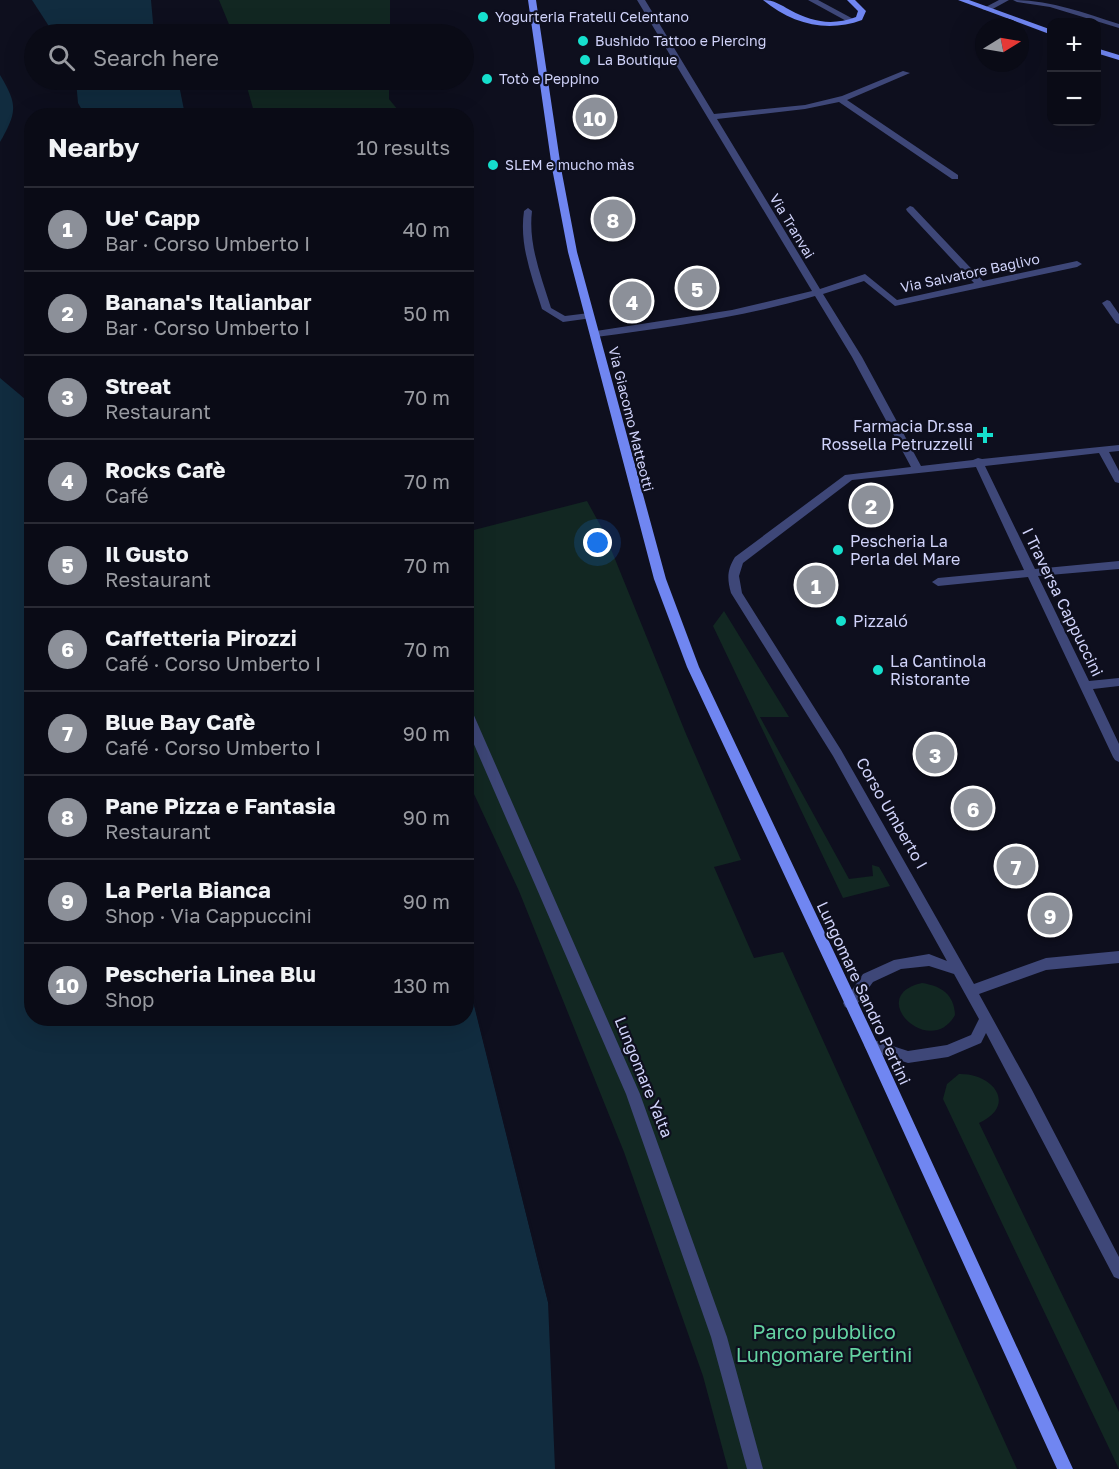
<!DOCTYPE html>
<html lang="en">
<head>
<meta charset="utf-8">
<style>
	body { margin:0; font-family:"Golos Text",sans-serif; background:#181923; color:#f1f3f6 }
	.controls { position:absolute; right:18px; top:18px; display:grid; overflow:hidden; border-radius:12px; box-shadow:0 6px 24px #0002 }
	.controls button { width:54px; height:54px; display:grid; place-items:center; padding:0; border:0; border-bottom:2px solid #2a2b35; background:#0a0b16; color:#f1f3f6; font:30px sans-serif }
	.compass { position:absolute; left:975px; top:18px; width:54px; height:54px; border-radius:50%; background:#0a0b16; box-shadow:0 6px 24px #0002; rotate:79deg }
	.you { position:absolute; left:598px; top:543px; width:21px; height:21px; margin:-15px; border:4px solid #fff; border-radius:50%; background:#1a73e8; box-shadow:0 0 0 9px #1a73e833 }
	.badge { display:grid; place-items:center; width:39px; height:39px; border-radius:50%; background:#8c9099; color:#fff; font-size:20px; font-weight:700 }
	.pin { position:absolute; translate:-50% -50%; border:3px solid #fff; box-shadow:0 2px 6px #0006 }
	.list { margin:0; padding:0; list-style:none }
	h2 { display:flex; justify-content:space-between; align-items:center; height:78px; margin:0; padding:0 24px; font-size:26px }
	h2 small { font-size:20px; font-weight:400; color:#999ba1 }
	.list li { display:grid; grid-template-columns:39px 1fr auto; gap:18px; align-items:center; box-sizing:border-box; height:84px; padding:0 24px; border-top:2px solid #2a2b35 }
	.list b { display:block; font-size:22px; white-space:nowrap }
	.list p { margin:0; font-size:20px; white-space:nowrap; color:#999ba1 }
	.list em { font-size:20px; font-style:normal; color:#999ba1 }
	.icon { flex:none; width:33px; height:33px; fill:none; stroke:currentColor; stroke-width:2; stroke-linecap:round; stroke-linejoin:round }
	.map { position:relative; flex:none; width:1119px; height:1469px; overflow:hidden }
	.search { position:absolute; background:#0a0b16; box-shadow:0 6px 24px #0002; left:24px; top:24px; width:450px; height:66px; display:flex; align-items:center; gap:15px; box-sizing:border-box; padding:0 21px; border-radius:33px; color:#999ba1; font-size:22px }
	.panel { position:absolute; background:#0a0b16; box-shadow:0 6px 24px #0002; left:24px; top:108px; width:450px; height:918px; border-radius:24px }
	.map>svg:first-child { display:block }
</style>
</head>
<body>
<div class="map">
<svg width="1119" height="1469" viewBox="0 0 1119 1469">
	<rect width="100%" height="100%" fill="#0e0f1e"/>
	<!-- green -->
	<g fill="#122722">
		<path d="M 219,0 L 390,0 L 390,34 L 233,34 Z"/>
		<path d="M 245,80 L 389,80 L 389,99 L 402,115 L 261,115 L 254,112 Z"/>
		<path d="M 587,501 L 604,532 L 686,734 L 741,860 L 714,867 L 754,958 L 783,952 L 1017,1469 L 728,1469 L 703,1376 L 624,1152 L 519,891 L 467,779 L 466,532 Z"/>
		<path d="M 724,611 L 789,717 L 760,717 L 849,879 L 873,876 L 872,865 L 879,867 L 890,886 L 843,898 L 713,626 Z"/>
		<path d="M 922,983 C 941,986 954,994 955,1015 C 930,1060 864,996 922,983 Z"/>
		<path d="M 959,1074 C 993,1073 1018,1105 979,1123 L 1119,1412 L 1119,1469 L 943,1099 L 947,1084 Z"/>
	</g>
	<!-- water -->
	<g fill="#112c3f">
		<path d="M 32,0 L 151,0 L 154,34 L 54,34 Z"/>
		<path d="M 0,75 C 18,105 17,112 0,142 Z"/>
		<path d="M 76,80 L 178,80 L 185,115 L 85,115 L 78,103 Z"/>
		<path d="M 0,378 L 31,404 L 32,1018 L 466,1018 L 467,976 L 548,1302 L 555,1469 L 0,1469 Z"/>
	</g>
	<!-- pier -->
	<path fill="#0e0f1e" d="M 466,973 L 469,975 L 551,1304 L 548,1302 Z"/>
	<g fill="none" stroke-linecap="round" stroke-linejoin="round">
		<!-- lane -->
		<g fill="#3e4778" fill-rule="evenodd">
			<path d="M 808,0 L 818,0 L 857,21 L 850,23 Z"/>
			<path d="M 528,208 L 532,211 C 528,244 541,276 551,308 L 565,316 L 589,313 L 594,316 L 592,318 L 563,322 L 542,309 C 532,277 519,245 524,211 Z"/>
		</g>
		<!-- street -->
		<g fill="#3e4778" fill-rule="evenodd">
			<path d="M 637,0 L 645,0 L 714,114 L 805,105 L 842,96 L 903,71 L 910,73 L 847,100 L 958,175 L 958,179 L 952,179 L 839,102 L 805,109 L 717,119 L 820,289 L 865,274 L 897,300 L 974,283 L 907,211 L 906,209 L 910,206 L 913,207 L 983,281 L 1077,261 L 1082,264 L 1077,267 L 895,306 L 864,281 L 823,294 L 862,357 L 921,466 L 973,460 L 978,458 L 982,459 L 1119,445 L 1119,451 L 1109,452 L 1119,471 L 1119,483 L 1115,482 L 1099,453 L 985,466 L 1035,569 L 1119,561 L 1119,569 L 1038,576 L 1089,681 L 1119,678 L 1119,686 L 1093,689 L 1119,744 L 1119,762 L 1115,760 L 1113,757 L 1028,577 L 938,586 L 932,582 L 938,578 L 1024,570 L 976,467 L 852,480 L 743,563 L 739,576 L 742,593 L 841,750 L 974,984 L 1046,958 L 1119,951 L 1119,963 L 1046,970 L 979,994 L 1032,1090 L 1119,1257 L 1119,1279 L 1114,1277 L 986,1033 L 981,1043 L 948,1057 L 908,1063 L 866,1049 L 864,1045 L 866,1041 L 871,1039 L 908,1051 L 947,1045 L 971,1035 L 979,1019 L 954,974 L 929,966 L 901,969 L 873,982 L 855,1007 L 850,1009 L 845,1007 L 843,1003 L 863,974 L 894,960 L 929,954 L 947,961 L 833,756 L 731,593 C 727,579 727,570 735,557 L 845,475 L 911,467 L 852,357 L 815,296 C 744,317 670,327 596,337 L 591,334 L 596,331 L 732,310 L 812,291 Z"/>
			<path d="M 999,0 L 1009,0 L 989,11 L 982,9 Z"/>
			<path d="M 1013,0 C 1050,0 1084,13 1119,24 L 1119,28 L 1050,7 L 1017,2 Z"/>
			<path d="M 1107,300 L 1110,301 L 1119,314 L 1119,324 L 1116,323 L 1102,303 Z"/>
			<path d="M 466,707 L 472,711 L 640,1094 L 727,1337 L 763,1469 L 747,1469 L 711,1337 L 626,1094 L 466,726 Z"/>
		</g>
		<!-- secondary -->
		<g fill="#7086f1" fill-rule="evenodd">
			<path d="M 528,0 L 536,0 L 561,168 L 577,252 L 666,579 L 699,667 L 878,1045 L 1073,1469 L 1057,1469 L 864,1045 L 687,667 L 654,579 L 568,252 L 552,168 Z"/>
			<path d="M 763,0 C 774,0 781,5 790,10 C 812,22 832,26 856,17 L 858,11 L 847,0 L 855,0 L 866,11 L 862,20 C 827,33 792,24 763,0 Z"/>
			<path d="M 958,0 L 969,0 L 1052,30 L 1052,35 Z"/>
			<path d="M 1096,48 L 1119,55 L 1119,60 L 1096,53 Z"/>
		</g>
	</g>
	<!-- markers -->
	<g fill="#16e0ce" stroke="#0e0f1e" stroke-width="2">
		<circle cx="483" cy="17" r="6"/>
		<circle cx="583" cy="41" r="6"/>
		<circle cx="585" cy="60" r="6"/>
		<circle cx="487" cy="79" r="6"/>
		<circle cx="493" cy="165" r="6"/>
		<path d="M982 426h6v6h6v6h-6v6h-6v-6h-6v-6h6z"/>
		<circle cx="838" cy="550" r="6"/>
		<circle cx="841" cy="621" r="6"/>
		<circle cx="878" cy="670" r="6"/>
	</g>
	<g text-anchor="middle" stroke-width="4.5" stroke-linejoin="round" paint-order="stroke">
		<!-- far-poi labels -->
		<g font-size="14" fill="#d0d3fa" stroke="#0e0f1e" text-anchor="start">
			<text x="495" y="22">Yogurteria Fratelli Celentano</text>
			<text x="595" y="46">Bushido Tattoo e Piercing</text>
			<text x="597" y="65">La Boutique</text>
			<text x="499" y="84">Totò e Peppino</text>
			<text x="505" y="170">SLEM e mucho màs</text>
		</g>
		<!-- far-street labels -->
		<g font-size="14" fill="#d0d3fa" stroke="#0e0f1e">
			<text transform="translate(792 226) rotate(59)" y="5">Via Tranvai</text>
			<text transform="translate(970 273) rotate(-12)" y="5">Via Salvatore Baglivo</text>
			<text transform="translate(631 419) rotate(76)" y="5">Via Giacomo Matteotti</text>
		</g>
		<!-- poi labels -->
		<g font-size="16" fill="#d0d3fa" stroke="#0e0f1e" text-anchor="start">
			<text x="973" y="432" text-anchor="end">Farmacia Dr.ssa<tspan x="973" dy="18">Rossella Petruzzelli</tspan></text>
			<text x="850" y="547">Pescheria La<tspan x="850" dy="18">Perla del Mare</tspan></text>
			<text x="853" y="627">Pizzaló</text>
			<text x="890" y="667">La Cantinola<tspan x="890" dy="18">Ristorante</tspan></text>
		</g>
		<!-- street labels -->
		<g font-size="16" fill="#d0d3fa" stroke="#0e0f1e">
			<text transform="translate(1063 602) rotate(64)" y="6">I Traversa Cappuccini</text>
			<text transform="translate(892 813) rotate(60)" y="6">Corso Umberto I</text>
			<text transform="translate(864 993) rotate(65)" y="6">Lungomare Sandro Pertini</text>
			<text transform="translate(644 1077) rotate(68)" y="6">Lungomare Yalta</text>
		</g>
		<!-- near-park labels -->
		<g font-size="20" fill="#64d3a2" stroke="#0e0f1e">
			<text x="824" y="1339">Parco pubblico<tspan x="824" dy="23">Lungomare Pertini</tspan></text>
		</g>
	</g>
</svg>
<div class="controls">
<button>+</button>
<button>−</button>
</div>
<svg class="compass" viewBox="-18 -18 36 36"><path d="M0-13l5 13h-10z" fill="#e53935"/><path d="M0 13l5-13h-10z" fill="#999ba1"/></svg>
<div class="you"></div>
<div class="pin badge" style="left:816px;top:585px">1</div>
<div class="pin badge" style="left:871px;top:505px">2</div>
<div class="pin badge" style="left:935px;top:754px">3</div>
<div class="pin badge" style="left:632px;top:301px">4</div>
<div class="pin badge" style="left:697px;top:288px">5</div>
<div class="pin badge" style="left:973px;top:808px">6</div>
<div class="pin badge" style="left:1016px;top:866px">7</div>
<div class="pin badge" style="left:613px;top:219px">8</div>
<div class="pin badge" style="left:1050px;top:915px">9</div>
<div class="pin badge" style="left:595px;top:117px">10</div>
<div class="search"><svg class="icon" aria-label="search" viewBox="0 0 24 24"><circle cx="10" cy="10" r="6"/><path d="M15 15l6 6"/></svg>Search here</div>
<section class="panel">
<h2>Nearby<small>10 results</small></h2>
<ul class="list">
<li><span class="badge">1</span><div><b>Ue' Capp</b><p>Bar · Corso Umberto I</p></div><em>40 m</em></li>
<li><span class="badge">2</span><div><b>Banana's Italianbar</b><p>Bar · Corso Umberto I</p></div><em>50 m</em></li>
<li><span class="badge">3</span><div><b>Streat</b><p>Restaurant</p></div><em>70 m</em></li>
<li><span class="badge">4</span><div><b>Rocks Cafè</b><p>Café</p></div><em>70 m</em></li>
<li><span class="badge">5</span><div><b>Il Gusto</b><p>Restaurant</p></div><em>70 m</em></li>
<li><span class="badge">6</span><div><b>Caffetteria Pirozzi</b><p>Café · Corso Umberto I</p></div><em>70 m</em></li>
<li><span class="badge">7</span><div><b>Blue Bay Cafè</b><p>Café · Corso Umberto I</p></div><em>90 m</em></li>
<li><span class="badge">8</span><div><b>Pane Pizza e Fantasia</b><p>Restaurant</p></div><em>90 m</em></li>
<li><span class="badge">9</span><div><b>La Perla Bianca</b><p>Shop · Via Cappuccini</p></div><em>90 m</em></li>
<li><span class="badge">10</span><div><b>Pescheria Linea Blu</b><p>Shop</p></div><em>130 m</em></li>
</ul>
</section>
</div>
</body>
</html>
